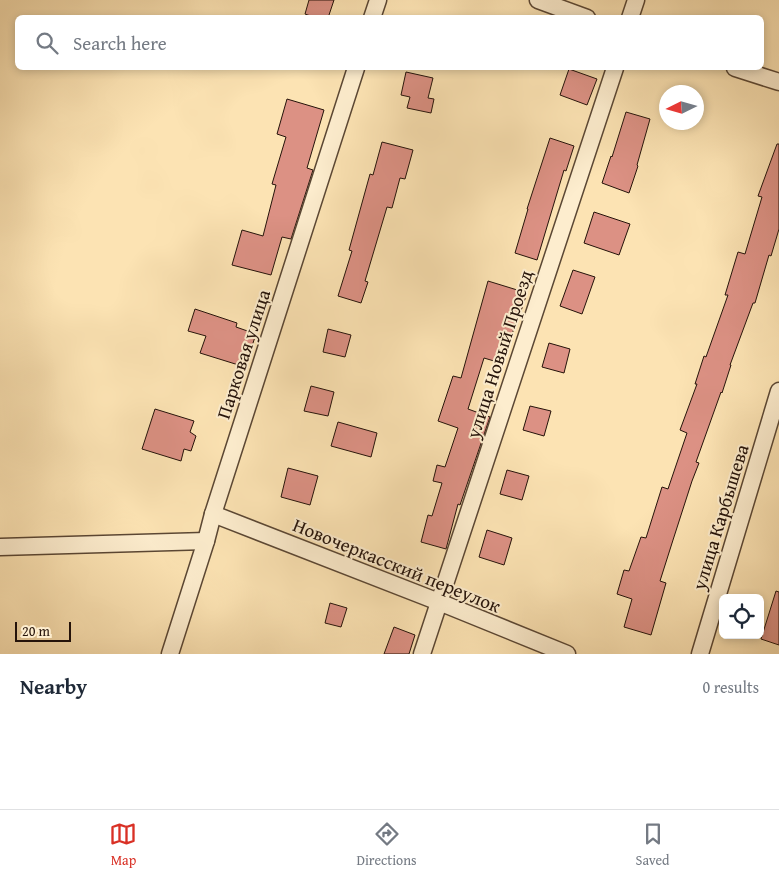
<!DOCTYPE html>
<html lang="en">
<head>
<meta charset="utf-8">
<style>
	body { margin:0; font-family:"Gentium Book Plus",serif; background:#f6f6f7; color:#1f2937 }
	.controls { position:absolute; right:15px; bottom:15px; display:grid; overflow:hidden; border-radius:8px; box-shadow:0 2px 8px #0003 }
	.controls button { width:45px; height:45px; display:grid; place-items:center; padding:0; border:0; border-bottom:1px solid #e0e1e3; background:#fff; color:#1f2937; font:25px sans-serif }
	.compass { position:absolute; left:659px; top:85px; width:45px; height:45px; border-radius:50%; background:#fff; box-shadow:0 2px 8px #0003; rotate:265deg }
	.scale { position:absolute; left:15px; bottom:12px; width:56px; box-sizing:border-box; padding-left:5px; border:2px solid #25130a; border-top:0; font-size:14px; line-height:18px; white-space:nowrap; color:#25130a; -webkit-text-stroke:4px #fdedce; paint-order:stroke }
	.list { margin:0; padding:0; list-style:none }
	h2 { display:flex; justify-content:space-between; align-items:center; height:65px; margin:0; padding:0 20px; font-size:21px }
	h2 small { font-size:16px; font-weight:400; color:#747a83 }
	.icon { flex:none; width:28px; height:28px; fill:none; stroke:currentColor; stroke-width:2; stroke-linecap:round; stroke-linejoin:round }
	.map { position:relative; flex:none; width:779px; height:654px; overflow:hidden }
	.search { position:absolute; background:#fff; box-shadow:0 2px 8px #0003; left:15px; right:15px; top:15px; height:55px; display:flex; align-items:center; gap:12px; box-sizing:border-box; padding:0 18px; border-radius:8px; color:#747a83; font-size:19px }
	.sheet { height:155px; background:#fff }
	nav { display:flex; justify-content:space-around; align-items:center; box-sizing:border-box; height:70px; border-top:1px solid #e0e1e3; background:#fff; font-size:14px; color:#747a83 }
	nav a { display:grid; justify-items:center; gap:2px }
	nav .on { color:#d93025 }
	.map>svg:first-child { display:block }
</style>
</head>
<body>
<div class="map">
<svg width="779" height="654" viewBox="0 0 779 654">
	<rect width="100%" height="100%" fill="#fce3b3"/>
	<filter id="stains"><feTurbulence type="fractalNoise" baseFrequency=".004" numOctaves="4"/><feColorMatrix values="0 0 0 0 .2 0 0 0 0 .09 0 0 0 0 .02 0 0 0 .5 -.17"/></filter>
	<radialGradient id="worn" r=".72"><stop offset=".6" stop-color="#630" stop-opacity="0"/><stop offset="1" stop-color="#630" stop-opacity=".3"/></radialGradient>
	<!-- building -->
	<g fill="#dc9184" stroke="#25130a">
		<path d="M 309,0 L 334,0 L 328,18 L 316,18 L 305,14 Z"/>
		<path d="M 569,69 L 597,79 L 587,105 L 560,95 Z"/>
		<path d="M 406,72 L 433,78 L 428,98 L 434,99 L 431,113 L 407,108 L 410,97 L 401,95 Z"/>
		<path d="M 287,99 L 324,110 L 307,168 L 313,170 L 291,239 L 282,237 L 271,275 L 232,265 L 242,230 L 263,236 L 276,185 L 272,184 L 286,137 L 277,134 Z"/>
		<path d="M 626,112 L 650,119 L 637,165 L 638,166 L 629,193 L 602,183 L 611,156 L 612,157 Z"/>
		<path d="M 550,138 L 574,146 L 566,171 L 564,170 L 537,260 L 515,253 L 528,209 L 527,209 Z"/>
		<path d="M 382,142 L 413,150 L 405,179 L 400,178 L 392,208 L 387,207 L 365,281 L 368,282 L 361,303 L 338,296 L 352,251 L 349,250 L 370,174 L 373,175 Z"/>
		<path d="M 777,144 L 779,144 L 779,229 L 771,256 L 769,255 L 755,303 L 753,303 L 730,365 L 731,365 L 722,393 L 721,392 L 696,462 L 699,463 L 692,481 L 673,540 L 660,581 L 666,583 L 651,635 L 624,627 L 632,599 L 617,594 L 624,570 L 629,571 L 641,537 L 646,538 L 662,487 L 668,489 L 687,433 L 680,430 L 697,384 L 695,384 L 704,356 L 706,357 L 728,295 L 725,295 L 738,252 L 745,254 L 762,197 L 758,196 Z"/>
		<path d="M 594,212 L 630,224 L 619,255 L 584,243 Z"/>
		<path d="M 573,270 L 595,277 L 582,314 L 560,306 Z"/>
		<path d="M 488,281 L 527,293 L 520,314 L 518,313 L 504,364 L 484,358 L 468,409 L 490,417 L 460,505 L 458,504 L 446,549 L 421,542 L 428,515 L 432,516 L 442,483 L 433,481 L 437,465 L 445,467 L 458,428 L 438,421 L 453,376 L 461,378 Z"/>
		<path d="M 195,309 L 237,323 L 236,327 L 256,334 L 245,367 L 200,353 L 206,336 L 188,331 Z"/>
		<path d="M 328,329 L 351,335 L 345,357 L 323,352 Z"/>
		<path d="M 549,343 L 570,349 L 564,373 L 542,367 Z"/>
		<path d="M 311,386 L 334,392 L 328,416 L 304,411 Z"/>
		<path d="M 530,406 L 551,411 L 544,436 L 523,430 Z"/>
		<path d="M 155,409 L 194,421 L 190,432 L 196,436 L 191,451 L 184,449 L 181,461 L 142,449 Z"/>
		<path d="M 338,422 L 377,433 L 371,457 L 331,446 Z"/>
		<path d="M 288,468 L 318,476 L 310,505 L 281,497 Z"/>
		<path d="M 507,470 L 529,476 L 522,500 L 500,494 Z"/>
		<path d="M 487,530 L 512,538 L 504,565 L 479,557 Z"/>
		<path d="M 776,591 L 779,592 L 779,645 L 761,639 Z"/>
		<path d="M 330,603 L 347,608 L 341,627 L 325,623 Z"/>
		<path d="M 394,627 L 415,635 L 409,654 L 384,654 Z"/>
	</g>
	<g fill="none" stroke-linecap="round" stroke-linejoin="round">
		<!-- street casing -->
		<g stroke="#5b4734" stroke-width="19">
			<g id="street">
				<path d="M 538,0 L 587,18"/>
				<path d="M 372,18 L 378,0"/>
				<path d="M 630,18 L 636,0"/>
				<path d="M 735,68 L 779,82"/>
				<path d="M 213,514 L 439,602 L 567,654"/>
				<path d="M 0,547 L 206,541"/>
				<path d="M 170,654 L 206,541 L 213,514 L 356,68"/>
				<path d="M 422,654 L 615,68"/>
				<path d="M 700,654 L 779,391"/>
			</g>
		</g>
		<!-- street -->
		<use href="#street" stroke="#fdedce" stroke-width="16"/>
	</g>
	<g text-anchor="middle" stroke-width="4" stroke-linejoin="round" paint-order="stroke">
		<!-- street labels -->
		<g font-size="19" fill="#25130a" stroke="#fdedce">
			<text transform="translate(243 354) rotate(-72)" y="7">Парковая улица</text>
			<text transform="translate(499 354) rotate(-72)" y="7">улица Новый Проезд</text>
			<text transform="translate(720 517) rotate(-73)" y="7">улица Карбышева</text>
			<text transform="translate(397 565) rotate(22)" y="7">Новочеркасский переулок</text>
		</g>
	</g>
	<rect width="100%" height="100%" filter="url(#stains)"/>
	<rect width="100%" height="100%" fill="url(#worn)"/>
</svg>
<div class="controls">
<button><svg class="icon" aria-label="locate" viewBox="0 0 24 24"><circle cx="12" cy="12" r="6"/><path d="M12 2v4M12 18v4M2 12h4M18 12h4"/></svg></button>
</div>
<svg class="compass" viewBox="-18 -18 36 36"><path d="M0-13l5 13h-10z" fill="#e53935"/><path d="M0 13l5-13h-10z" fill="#747a83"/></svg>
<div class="scale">20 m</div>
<div class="search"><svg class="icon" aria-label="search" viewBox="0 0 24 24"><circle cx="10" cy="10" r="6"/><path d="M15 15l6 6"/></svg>Search here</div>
</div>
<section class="sheet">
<h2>Nearby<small>0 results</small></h2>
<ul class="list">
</ul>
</section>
<nav>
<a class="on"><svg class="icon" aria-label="map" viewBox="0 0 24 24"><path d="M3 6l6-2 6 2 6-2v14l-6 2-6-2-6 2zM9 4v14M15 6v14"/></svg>Map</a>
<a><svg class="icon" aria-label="directions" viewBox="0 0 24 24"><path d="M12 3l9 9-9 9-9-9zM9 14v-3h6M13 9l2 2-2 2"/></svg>Directions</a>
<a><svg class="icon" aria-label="saved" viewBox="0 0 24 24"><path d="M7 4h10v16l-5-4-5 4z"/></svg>Saved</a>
</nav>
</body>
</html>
